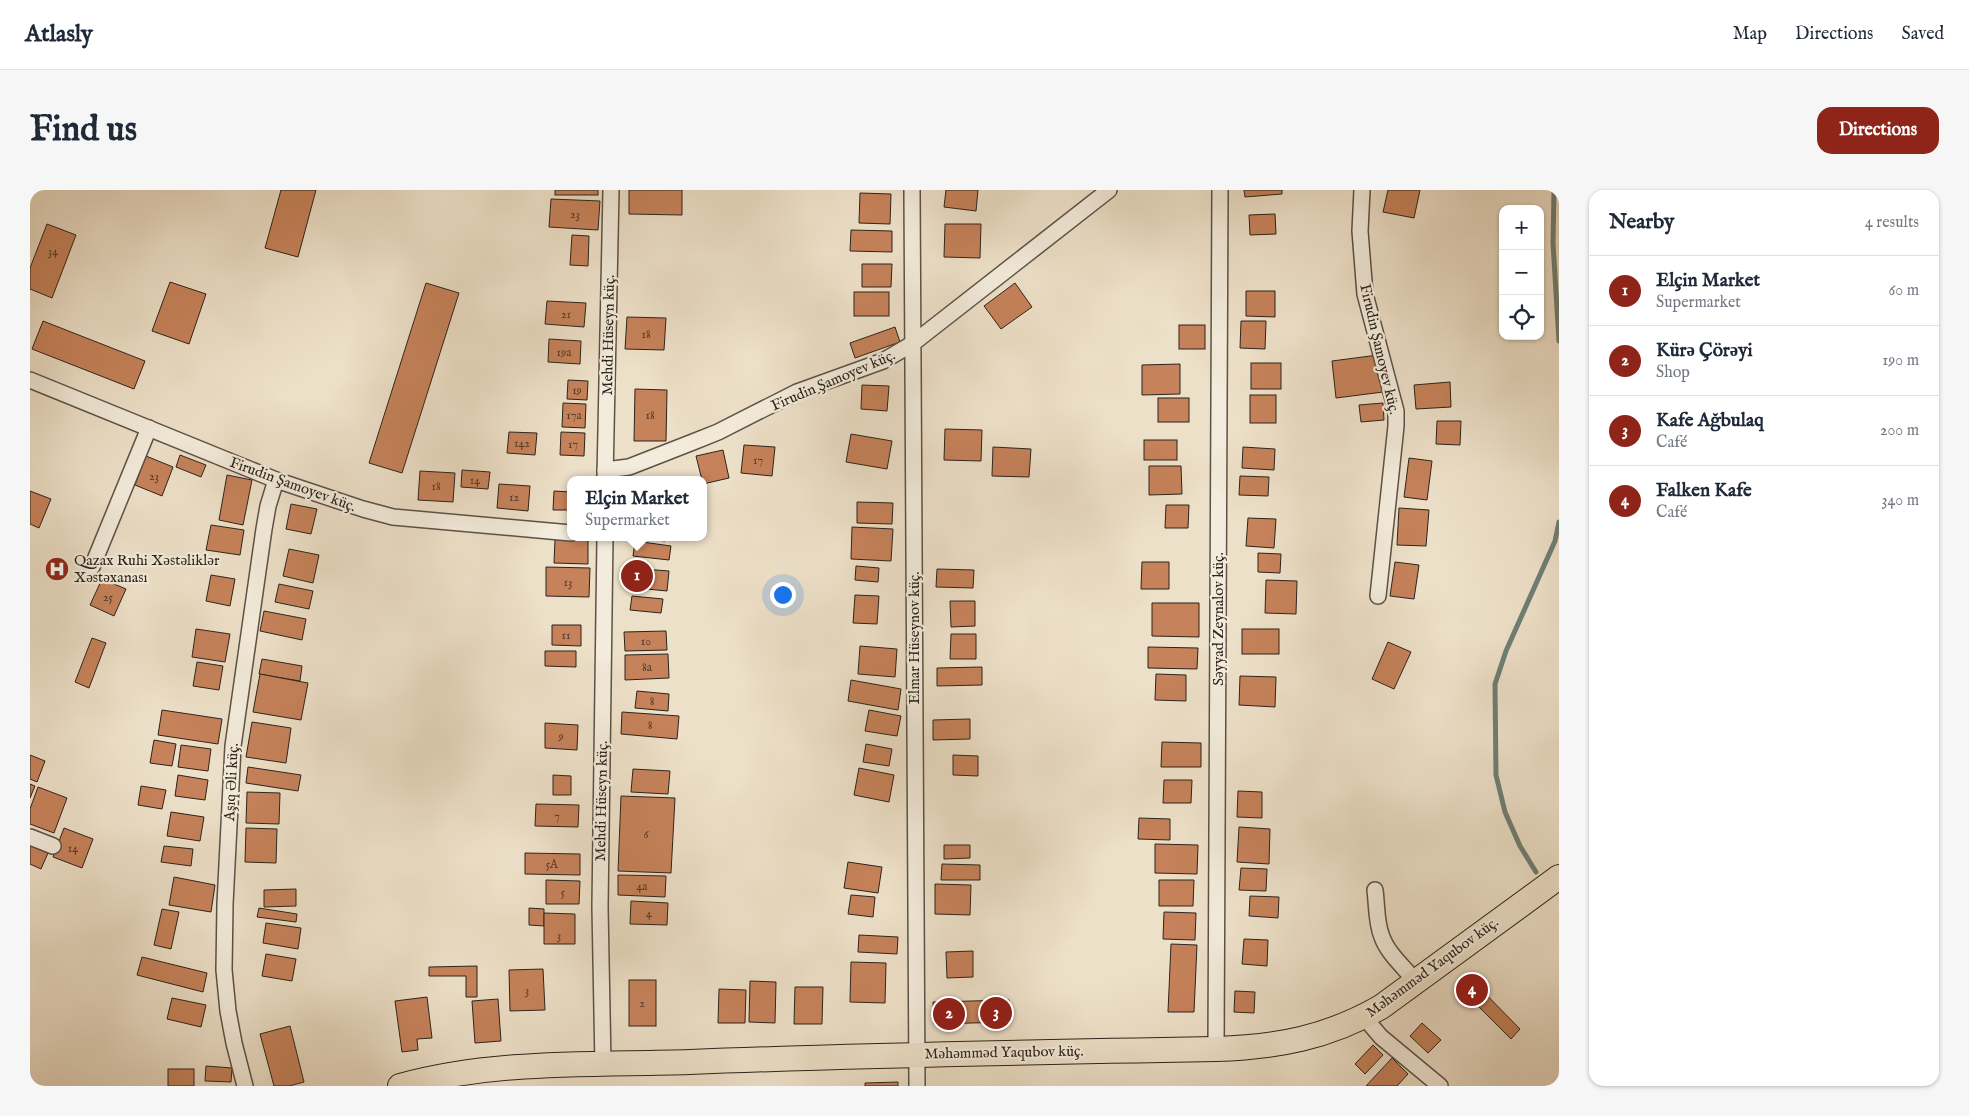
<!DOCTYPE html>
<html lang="en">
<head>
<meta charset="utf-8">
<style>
	body { margin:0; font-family:"IM FELL English",serif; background:#f6f6f7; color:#1f2937 }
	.controls { position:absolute; right:15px; top:15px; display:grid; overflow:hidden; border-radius:10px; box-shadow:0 1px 4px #0004 }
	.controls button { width:45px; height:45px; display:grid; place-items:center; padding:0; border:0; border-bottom:1px solid #e0e1e3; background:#fff; color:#1f2937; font:25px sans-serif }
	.you { position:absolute; left:752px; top:404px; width:18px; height:18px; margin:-12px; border:4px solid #fff; border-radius:50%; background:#1a73e8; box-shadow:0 0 0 8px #1a73e833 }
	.badge { display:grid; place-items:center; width:32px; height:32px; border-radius:50%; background:#8f2418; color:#fff; font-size:16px; font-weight:700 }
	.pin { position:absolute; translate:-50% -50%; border:2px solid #fff; box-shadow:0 1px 5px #0006 }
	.popup { position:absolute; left:537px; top:286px; width:140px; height:65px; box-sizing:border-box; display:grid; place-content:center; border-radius:10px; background:#fff; filter:drop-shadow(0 1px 4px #0005); font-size:16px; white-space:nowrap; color:#747a83 }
	.popup b { font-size:19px; color:#1f2937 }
	.popup::after { content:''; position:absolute; left:50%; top:100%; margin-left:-10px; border:10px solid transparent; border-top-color:#fff }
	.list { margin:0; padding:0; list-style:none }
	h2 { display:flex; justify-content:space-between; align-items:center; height:65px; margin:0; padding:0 20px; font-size:21px }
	h2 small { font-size:16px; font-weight:400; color:#747a83 }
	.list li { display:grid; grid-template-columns:32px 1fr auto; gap:15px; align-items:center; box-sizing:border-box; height:70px; padding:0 20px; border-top:1px solid #e0e1e3 }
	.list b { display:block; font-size:19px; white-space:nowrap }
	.list p { margin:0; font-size:16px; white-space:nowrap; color:#747a83 }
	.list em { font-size:16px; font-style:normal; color:#747a83 }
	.icon { flex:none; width:28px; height:28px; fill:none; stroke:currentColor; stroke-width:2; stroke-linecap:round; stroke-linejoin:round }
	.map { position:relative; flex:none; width:1529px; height:896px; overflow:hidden; border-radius:15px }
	header { display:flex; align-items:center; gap:30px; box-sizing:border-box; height:70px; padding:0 25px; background:#fff; border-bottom:1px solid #e0e1e3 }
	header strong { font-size:24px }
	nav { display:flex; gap:28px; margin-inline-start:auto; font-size:18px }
	.intro { display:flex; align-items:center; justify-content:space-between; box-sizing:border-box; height:120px; padding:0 30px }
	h1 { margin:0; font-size:35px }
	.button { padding:12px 22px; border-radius:15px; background:#8f2418; color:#fff; font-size:18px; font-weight:700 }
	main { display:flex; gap:30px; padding:0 30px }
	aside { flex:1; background:#fff; border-radius:15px; box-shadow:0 1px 4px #0004 }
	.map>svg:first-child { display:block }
</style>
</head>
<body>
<header>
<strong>Atlasly</strong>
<nav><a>Map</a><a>Directions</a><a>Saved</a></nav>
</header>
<div class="intro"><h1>Find us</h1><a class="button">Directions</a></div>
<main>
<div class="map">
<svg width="1529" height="896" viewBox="0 0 1529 896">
	<rect width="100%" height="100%" fill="#ede0c8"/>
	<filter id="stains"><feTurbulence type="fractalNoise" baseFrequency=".004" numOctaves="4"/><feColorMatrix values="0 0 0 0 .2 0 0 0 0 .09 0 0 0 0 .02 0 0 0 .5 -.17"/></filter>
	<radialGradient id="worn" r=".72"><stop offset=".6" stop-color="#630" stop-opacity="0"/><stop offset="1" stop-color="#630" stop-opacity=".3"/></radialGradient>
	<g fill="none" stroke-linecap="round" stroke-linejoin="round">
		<!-- stream -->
		<g stroke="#6f8074" stroke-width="5">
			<path d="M 1524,0 L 1523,53 L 1529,151"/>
			<path d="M 1506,682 L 1490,656 L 1475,622 L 1466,585 L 1465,494 L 1476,461 L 1525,351 L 1529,332"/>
		</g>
	</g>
	<!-- building -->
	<g fill="#c6825a" stroke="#2c231b">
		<path d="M 251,0 L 286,0 L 268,67 L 235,58 Z"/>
		<rect x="525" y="0" width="43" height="5"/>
		<path d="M 599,0 L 652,0 L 652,25 L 599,24 Z"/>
		<path d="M 916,0 L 948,0 L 946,21 L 914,17 Z"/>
		<path d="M 1214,0 L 1252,0 L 1252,4 L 1215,7 Z"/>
		<path d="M 1358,0 L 1390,0 L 1384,28 L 1353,22 Z"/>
		<path d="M 830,3 L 861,4 L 860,34 L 829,33 Z"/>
		<path d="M 521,9 L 570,11 L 568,40 L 519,37 Z"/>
		<path d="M 1245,24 L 1246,44 L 1220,45 L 1219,25 Z"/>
		<path d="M 17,34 L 46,45 L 22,108 L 0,99 L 0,78 Z"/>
		<path d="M 915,34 L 951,34 L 950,68 L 914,67 Z"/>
		<path d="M 821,40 L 862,41 L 862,62 L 820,61 Z"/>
		<path d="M 542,45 L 559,46 L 558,76 L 540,75 Z"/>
		<path d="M 832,74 L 862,74 L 861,97 L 832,97 Z"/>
		<path d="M 140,92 L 176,104 L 159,154 L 122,141 Z"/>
		<path d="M 396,93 L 429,103 L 372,283 L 339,273 Z"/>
		<path d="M 985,93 L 1002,117 L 971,139 L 954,116 Z"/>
		<path d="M 1216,101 L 1245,101 L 1245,127 L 1216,126 Z"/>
		<rect x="824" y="102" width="35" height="24"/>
		<path d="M 517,111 L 556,113 L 554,137 L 515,134 Z"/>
		<path d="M 597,127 L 636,128 L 634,160 L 595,159 Z"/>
		<path d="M 13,131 L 115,171 L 104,199 L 2,159 Z"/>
		<path d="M 1211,131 L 1236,131 L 1235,159 L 1210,158 Z"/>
		<rect x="1149" y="135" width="26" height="24"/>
		<path d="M 865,137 L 870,152 L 825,168 L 820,153 Z"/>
		<path d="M 519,149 L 551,151 L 550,174 L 518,172 Z"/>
		<path d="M 1348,165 L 1353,202 L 1306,208 L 1302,171 Z"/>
		<rect x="1221" y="173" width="30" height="26"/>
		<path d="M 1150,174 L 1150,204 L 1112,205 L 1112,175 Z"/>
		<path d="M 538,190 L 558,191 L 557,210 L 537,209 Z"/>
		<path d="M 1420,192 L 1421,217 L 1386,219 L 1384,195 Z"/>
		<path d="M 832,195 L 859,196 L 857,221 L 831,219 Z"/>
		<path d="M 605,199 L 637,200 L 636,251 L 604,251 Z"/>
		<rect x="1220" y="205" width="26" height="28"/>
		<rect x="1128" y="208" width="31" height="24"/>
		<path d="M 533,213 L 556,214 L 555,238 L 532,237 Z"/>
		<path d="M 1353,213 L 1354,230 L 1331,232 L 1329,215 Z"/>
		<path d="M 1407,231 L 1431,231 L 1430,255 L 1406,254 Z"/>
		<path d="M 915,239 L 952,240 L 951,271 L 914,270 Z"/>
		<path d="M 479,242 L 507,243 L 505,265 L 477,263 Z"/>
		<path d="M 531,242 L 555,243 L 554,266 L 530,265 Z"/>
		<path d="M 821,244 L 862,251 L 857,279 L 816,272 Z"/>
		<rect x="1114" y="250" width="33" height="20"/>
		<path d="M 714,255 L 745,257 L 742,286 L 711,283 Z"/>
		<path d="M 963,257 L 1001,259 L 999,287 L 962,286 Z"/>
		<path d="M 1213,257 L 1245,259 L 1244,280 L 1212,278 Z"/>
		<path d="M 693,260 L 699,288 L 673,294 L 666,266 Z"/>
		<path d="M 150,265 L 176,275 L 171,287 L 146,277 Z"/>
		<path d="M 116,266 L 143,277 L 132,306 L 105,295 Z"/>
		<path d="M 1379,268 L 1402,271 L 1397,310 L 1374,307 Z"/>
		<path d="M 1119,276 L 1151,276 L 1152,304 L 1119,305 Z"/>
		<path d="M 432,280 L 460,282 L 458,299 L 431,297 Z"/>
		<path d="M 390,281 L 425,283 L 423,312 L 388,310 Z"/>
		<path d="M 197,285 L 222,290 L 213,335 L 189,330 Z"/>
		<path d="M 1210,286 L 1239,287 L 1238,306 L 1209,305 Z"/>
		<path d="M 469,294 L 500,296 L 498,321 L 467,318 Z"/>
		<path d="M 0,301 L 21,309 L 9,338 L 0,334 Z"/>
		<path d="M 524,301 L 541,302 L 541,320 L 523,320 Z"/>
		<path d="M 827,312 L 863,313 L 862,334 L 827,333 Z"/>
		<path d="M 261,314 L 287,319 L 281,344 L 256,339 Z"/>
		<path d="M 1136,315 L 1159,315 L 1158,338 L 1135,338 Z"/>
		<path d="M 1369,318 L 1399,320 L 1396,356 L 1367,355 Z"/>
		<path d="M 1218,328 L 1246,329 L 1244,358 L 1216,356 Z"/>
		<path d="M 181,335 L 214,340 L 210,365 L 176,360 Z"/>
		<path d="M 822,337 L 863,339 L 861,371 L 821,369 Z"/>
		<path d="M 606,347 L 635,347 L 635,351 Z"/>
		<path d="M 525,349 L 558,349 L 558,374 L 524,373 Z"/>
		<path d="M 605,351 L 641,356 L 639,370 L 603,366 Z"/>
		<path d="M 259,359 L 289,365 L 283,393 L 253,386 Z"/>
		<path d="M 1228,363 L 1251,364 L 1250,383 L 1228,382 Z"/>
		<path d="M 1112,372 L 1139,372 L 1139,399 L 1111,399 Z"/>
		<path d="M 1365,372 L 1389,375 L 1384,409 L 1360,406 Z"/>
		<path d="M 826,376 L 849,378 L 848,392 L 825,390 Z"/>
		<path d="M 516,377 L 560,378 L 559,407 L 516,406 Z"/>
		<path d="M 599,378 L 639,381 L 637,401 L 597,397 Z"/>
		<path d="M 907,379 L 944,380 L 943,398 L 906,397 Z"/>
		<path d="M 181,385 L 205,389 L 200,416 L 176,411 Z"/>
		<path d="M 72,389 L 96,399 L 84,426 L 60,415 Z"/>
		<path d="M 1236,390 L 1267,391 L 1266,424 L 1235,423 Z"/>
		<path d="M 249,394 L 283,401 L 279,419 L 245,412 Z"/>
		<path d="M 825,405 L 849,406 L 847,434 L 823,433 Z"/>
		<path d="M 602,406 L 633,409 L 631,423 L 600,420 Z"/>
		<path d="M 920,411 L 945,411 L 945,436 L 921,437 Z"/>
		<path d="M 1122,413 L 1169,413 L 1169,447 L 1122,446 Z"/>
		<path d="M 234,421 L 276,429 L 272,450 L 230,441 Z"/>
		<path d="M 522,435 L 551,435 L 551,456 L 522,455 Z"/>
		<path d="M 166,439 L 200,444 L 195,472 L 162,467 Z"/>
		<rect x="1212" y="439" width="37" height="25"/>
		<path d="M 636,441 L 637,460 L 595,461 L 594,442 Z"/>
		<path d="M 921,444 L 946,444 L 946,469 L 920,469 Z"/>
		<path d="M 62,448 L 76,453 L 59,498 L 45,492 Z"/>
		<path d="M 1358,452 L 1381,462 L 1364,499 L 1342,489 Z"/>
		<path d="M 830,456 L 867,459 L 865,487 L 828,484 Z"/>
		<path d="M 1118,457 L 1168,458 L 1167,479 L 1118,478 Z"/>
		<path d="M 515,461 L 546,461 L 546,477 L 515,476 Z"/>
		<path d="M 638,464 L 639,488 L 595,490 L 595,465 Z"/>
		<path d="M 232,469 L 272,476 L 270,491 L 229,484 Z"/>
		<path d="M 167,472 L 193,476 L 189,500 L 163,496 Z"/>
		<path d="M 952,477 L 952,495 L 907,496 L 907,478 Z"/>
		<path d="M 230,484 L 278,493 L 271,530 L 223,522 Z"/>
		<path d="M 1126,484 L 1156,485 L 1156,511 L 1125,510 Z"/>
		<path d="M 1210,486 L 1246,487 L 1245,517 L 1209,515 Z"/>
		<path d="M 821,490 L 871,499 L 868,520 L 818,511 Z"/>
		<path d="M 607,501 L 639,504 L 638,521 L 605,518 Z"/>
		<path d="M 132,520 L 192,529 L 188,554 L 128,545 Z"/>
		<path d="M 839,520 L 871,526 L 867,546 L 835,541 Z"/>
		<path d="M 592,522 L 649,526 L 647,549 L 591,544 Z"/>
		<path d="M 940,529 L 940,549 L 903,550 L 903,530 Z"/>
		<path d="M 222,532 L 261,538 L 256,573 L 216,567 Z"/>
		<path d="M 515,533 L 548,535 L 547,560 L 515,558 Z"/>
		<path d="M 124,550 L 146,554 L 142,576 L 120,573 Z"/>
		<path d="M 1132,552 L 1171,553 L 1171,577 L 1131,577 Z"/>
		<path d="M 836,554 L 862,559 L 859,576 L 833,572 Z"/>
		<path d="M 151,555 L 181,559 L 178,581 L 148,577 Z"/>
		<path d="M 0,565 L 15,571 L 7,592 L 0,589 Z"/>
		<path d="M 923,565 L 948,566 L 948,586 L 923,585 Z"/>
		<path d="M 218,577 L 271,585 L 268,601 L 216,593 Z"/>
		<path d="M 829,578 L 864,585 L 859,612 L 824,605 Z"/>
		<path d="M 603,579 L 640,581 L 638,604 L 601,602 Z"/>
		<path d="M 148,585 L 178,590 L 175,610 L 145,606 Z"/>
		<path d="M 523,585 L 541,586 L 541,605 L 523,605 Z"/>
		<path d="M 1134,590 L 1162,590 L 1161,613 L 1133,613 Z"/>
		<path d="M 0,594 L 5,596 L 0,608 Z"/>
		<path d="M 111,596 L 136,600 L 132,619 L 108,615 Z"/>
		<path d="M 8,597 L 37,608 L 24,643 L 0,634 L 0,619 Z"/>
		<path d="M 1208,601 L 1232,602 L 1232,628 L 1207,627 Z"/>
		<path d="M 217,602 L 250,603 L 249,634 L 216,633 Z"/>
		<path d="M 591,606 L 645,608 L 641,683 L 588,681 Z"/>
		<path d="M 506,614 L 549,615 L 548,637 L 505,636 Z"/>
		<path d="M 141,622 L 174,627 L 170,651 L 137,646 Z"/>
		<path d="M 1109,628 L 1140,629 L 1140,650 L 1108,649 Z"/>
		<path d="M 1209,637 L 1240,639 L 1239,674 L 1207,672 Z"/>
		<path d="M 34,638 L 63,649 L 52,678 L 23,667 Z"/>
		<path d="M 216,638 L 247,639 L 246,673 L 215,672 Z"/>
		<path d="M 1125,654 L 1168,655 L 1167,684 L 1125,683 Z"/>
		<path d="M 0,655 L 18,663 L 11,679 L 0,674 Z"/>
		<path d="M 914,655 L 940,655 L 940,668 L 914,669 Z"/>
		<path d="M 134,656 L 163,659 L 161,676 L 131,672 Z"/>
		<path d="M 495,663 L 550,664 L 550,685 L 495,684 Z"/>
		<path d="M 818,672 L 852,677 L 848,703 L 814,698 Z"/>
		<path d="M 912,674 L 950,675 L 950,690 L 911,690 Z"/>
		<path d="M 1211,678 L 1237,679 L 1236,701 L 1209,700 Z"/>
		<path d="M 588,685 L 636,686 L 635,707 L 588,705 Z"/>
		<path d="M 144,687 L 185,695 L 181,722 L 139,715 Z"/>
		<path d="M 516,690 L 550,691 L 549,714 L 516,714 Z"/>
		<path d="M 1129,690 L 1164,690 L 1163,716 L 1129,716 Z"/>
		<path d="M 905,694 L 941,695 L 940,725 L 905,724 Z"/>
		<path d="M 266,699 L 266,716 L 234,717 L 234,700 Z"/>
		<path d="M 821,705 L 845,707 L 843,727 L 818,724 Z"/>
		<path d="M 1220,706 L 1249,707 L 1248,728 L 1219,726 Z"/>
		<path d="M 601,711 L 638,713 L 637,735 L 600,734 Z"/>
		<path d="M 229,718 L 267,724 L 266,732 L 227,727 Z"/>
		<path d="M 499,718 L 514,719 L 514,736 L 499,735 Z"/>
		<path d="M 132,719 L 149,722 L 141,759 L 124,755 Z"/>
		<path d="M 1134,722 L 1166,723 L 1165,750 L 1133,749 Z"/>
		<path d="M 514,723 L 545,724 L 545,754 L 514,754 Z"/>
		<path d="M 236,733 L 271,738 L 268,759 L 233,753 Z"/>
		<path d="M 829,745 L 868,747 L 867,764 L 828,762 Z"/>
		<path d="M 1214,749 L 1238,750 L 1237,776 L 1212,774 Z"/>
		<path d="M 1141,754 L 1167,755 L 1164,822 L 1138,822 Z"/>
		<path d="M 943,761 L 943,787 L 917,788 L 916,762 Z"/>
		<path d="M 236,764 L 266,769 L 262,791 L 232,786 Z"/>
		<path d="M 112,767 L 177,783 L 173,802 L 107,785 Z"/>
		<path d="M 821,772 L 856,773 L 855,813 L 820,812 Z"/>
		<path d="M 447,776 L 447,807 L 436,807 L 436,786 L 399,786 L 399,777 Z"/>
		<path d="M 513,779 L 515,820 L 480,821 L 479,780 Z"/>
		<path d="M 1439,787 L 1490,839 L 1481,849 L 1429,797 Z"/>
		<rect x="599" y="790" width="27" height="46"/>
		<path d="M 720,791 L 746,792 L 745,833 L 719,832 Z"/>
		<path d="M 765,797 L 793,797 L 792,834 L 764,834 Z"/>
		<path d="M 689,799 L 716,800 L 715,833 L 688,833 Z"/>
		<path d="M 1205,801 L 1225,802 L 1224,823 L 1204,822 Z"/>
		<path d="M 397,807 L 402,848 L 387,849 L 388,860 L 372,862 L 365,811 Z"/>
		<path d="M 142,808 L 176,815 L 171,837 L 137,829 Z"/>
		<path d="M 468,809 L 471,851 L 445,853 L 442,811 Z"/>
		<path d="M 979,810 L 979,832 L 904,834 L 903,812 Z"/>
		<path d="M 1392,833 L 1411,850 L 1398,863 L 1380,846 Z"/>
		<path d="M 260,836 L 274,892 L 259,896 L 244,896 L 230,844 Z"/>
		<path d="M 1343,855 L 1353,865 L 1335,884 L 1325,874 Z"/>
		<path d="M 1362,868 L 1378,884 L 1367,896 L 1336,896 Z"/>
		<path d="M 176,876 L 202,878 L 201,892 L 175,891 Z"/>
		<rect x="138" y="879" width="26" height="17"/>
		<path d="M 868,892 L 868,896 L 835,896 L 835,893 Z"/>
	</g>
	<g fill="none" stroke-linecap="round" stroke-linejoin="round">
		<!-- street casing -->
		<g stroke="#5c5246" stroke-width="18">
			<g id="street">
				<path d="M 882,0 L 887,896"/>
				<path d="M 1332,0 L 1330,41 L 1335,104 L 1366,221 L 1366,236 L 1348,406"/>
				<path d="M 0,190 L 246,290 L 333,319 L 363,327 L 541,343"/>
				<path d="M 575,280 L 599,277 L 663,252 L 688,242 L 767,202 L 853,171 L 882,154 L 1079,0"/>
				<path d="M 575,288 L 581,0"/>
				<path d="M 62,377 L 119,238"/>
				<path d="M 0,647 L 23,656"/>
				<path d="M 1345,700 C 1347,715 1346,733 1352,747 C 1358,764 1375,778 1386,792"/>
				<path d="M 1334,827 L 1351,847 L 1410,896"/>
				<path d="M 1186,859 L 1190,0"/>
				<path d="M 573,875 L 570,717 L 575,347"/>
				<path d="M 215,896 L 204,853 L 198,821 L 194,780 L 195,714 L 203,556 L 234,339 L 238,316 L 246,290"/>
			</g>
		</g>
		<!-- primary casing -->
		<g stroke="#2c231b" stroke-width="26">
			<path id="primary" d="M 370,896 C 464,870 563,875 660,872 C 835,865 1010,862 1186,859 C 1247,857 1297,848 1351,817 L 1529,687"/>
		</g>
		<!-- street -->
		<use href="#street" stroke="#f3ebdb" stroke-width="15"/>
		<!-- primary -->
		<use href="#primary" stroke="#ede0c8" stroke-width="24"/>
	</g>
	<!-- icons -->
	<defs>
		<g id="hospital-disc" transform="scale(1.25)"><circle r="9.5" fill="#8f2418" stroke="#f3ebdb"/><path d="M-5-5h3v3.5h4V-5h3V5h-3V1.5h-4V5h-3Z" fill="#fff"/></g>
	</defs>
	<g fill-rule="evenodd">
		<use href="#hospital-disc" x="27" y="379"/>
	</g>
	<g text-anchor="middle" stroke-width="4.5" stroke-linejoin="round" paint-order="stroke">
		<!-- number labels -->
		<g font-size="12" fill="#523b2b">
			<text x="545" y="28">23</text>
			<text x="23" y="65">34</text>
			<text x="536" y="128">21</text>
			<text x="616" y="148">18</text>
			<text x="534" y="166">19a</text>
			<text x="547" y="204">19</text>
			<text x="544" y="229">17a</text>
			<text x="620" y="229">18</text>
			<text x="492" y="257">142</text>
			<text x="543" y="258">17</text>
			<text x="728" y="274">17</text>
			<text x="124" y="290">23</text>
			<text x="445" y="294">14</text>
			<text x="406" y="300">18</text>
			<text x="484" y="311">12</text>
			<text x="538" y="396">13</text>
			<text x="78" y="411">25</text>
			<text x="536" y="449">11</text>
			<text x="616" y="455">10</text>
			<text x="617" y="481">8a</text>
			<text x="622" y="515">8</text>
			<text x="620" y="539">8</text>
			<text x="531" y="550">9</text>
			<text x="527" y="630">7</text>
			<text x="616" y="648">6</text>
			<text x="43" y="662">14</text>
			<text x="522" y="678">5A</text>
			<text x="612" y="700">4a</text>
			<text x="533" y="706">5</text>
			<text x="619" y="727">4</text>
			<text x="529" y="749">3</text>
			<text x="497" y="804">3</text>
			<text x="612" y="817">2</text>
		</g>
		<!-- street labels -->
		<g font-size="15" fill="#2c231b" stroke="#f3ebdb">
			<text transform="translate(578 145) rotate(-89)" y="5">Mehdi Hüseyn küç.</text>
			<text transform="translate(1350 159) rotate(77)" y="5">Firudin Şamoyev küç.</text>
			<text transform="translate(803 190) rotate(-23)" y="5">Firudin Şamoyev küç.</text>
			<text transform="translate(263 294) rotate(20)" y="5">Firudin Şamoyev küç.</text>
			<text transform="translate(1188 429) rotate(-90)" y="5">Səyyad Zeynalov küç.</text>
			<text transform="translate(884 448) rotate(-90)" y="5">Elmar Hüseynov küç.</text>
			<text transform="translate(201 592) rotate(-87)" y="5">Aşıq Əli küç.</text>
			<text transform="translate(571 611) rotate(-89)" y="5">Mehdi Hüseyn küç.</text>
			<text transform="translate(1402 777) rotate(-36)" y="5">Məhəmməd Yaqubov küç.</text>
			<text transform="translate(974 862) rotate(-1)" y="5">Məhəmməd Yaqubov küç.</text>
		</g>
		<!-- poi labels -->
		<g font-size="15" fill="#2c231b" stroke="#f3ebdb" text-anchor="start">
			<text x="44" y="375">Qazax Ruhi Xəstəliklər<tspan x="44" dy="17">Xəstəxanası</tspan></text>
		</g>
	</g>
	<rect width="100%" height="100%" filter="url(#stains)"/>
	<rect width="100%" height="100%" fill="url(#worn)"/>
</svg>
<div class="controls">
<button>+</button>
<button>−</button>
<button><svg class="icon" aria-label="locate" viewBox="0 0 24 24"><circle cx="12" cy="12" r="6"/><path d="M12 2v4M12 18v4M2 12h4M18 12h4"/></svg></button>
</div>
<div class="you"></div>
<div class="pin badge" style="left:607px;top:386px">1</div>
<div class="popup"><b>Elçin Market</b>Supermarket</div>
<div class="pin badge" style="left:919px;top:824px">2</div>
<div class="pin badge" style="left:966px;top:823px">3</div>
<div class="pin badge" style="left:1442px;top:800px">4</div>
</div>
<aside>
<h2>Nearby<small>4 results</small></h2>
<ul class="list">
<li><span class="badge">1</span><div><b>Elçin Market</b><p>Supermarket</p></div><em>60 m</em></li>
<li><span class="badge">2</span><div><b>Kürə Çörəyi</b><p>Shop</p></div><em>190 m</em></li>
<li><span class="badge">3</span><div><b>Kafe Ağbulaq</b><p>Café</p></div><em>200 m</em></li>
<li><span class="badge">4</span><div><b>Falken Kafe</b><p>Café</p></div><em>340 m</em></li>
</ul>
</aside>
</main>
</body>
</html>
